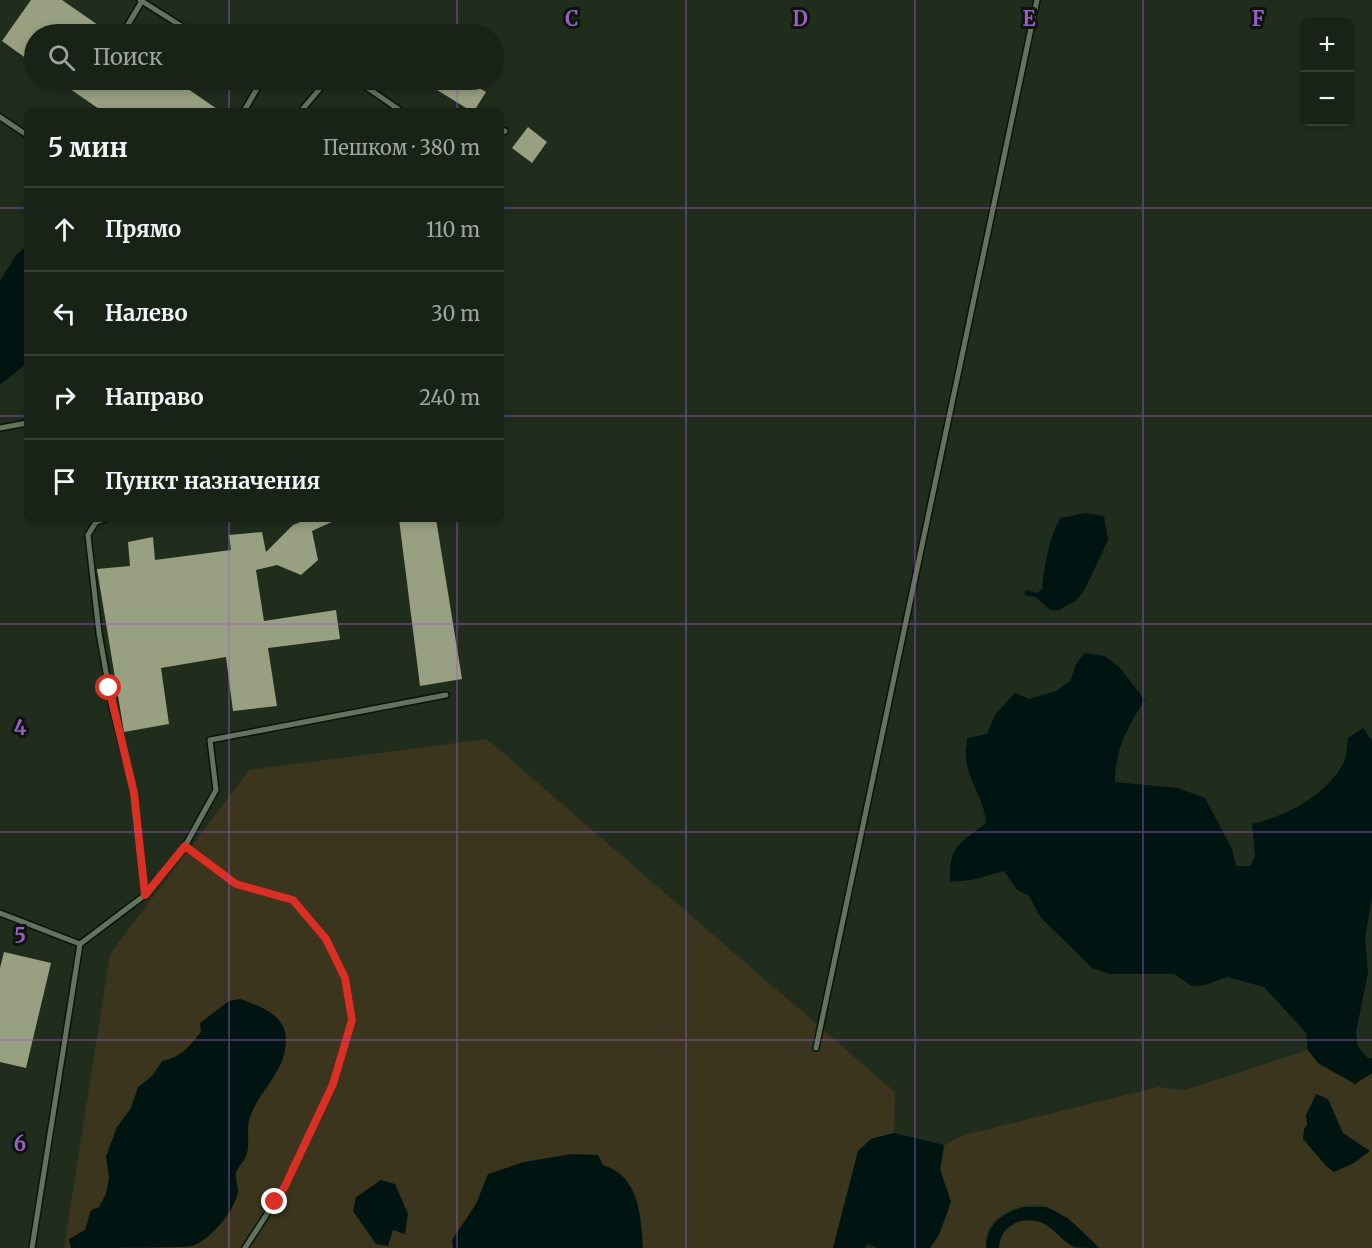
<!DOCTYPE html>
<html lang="ru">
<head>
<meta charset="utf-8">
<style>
	body { margin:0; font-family:Merriweather,serif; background:#212a1f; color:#f1f3f6 }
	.controls { position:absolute; right:18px; top:18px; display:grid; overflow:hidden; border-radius:9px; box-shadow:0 3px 9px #0003 }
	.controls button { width:54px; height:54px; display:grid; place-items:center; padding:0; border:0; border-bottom:2px solid #363f35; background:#182216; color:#f1f3f6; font:30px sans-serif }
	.stop { position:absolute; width:18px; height:18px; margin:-14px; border:4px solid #d93025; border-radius:50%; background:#fff }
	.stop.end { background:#d93025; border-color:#fff; box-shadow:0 2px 6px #0008 }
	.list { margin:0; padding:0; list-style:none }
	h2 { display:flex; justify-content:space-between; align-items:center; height:78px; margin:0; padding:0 24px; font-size:26px }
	h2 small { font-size:20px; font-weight:400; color:#9fa4a1 }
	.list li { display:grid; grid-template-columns:39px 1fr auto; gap:18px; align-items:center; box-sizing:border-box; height:84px; padding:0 24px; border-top:2px solid #363f35 }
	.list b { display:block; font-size:22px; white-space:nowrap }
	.list em { font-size:20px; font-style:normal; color:#9fa4a1 }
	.icon { flex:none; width:33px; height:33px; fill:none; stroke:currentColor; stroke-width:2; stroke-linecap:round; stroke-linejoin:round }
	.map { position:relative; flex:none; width:1372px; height:1248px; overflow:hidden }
	.search { position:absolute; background:#182216; box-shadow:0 3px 9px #0003; left:24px; top:24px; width:480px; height:66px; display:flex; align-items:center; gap:15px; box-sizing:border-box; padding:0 21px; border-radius:33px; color:#9fa4a1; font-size:22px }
	.panel { position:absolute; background:#182216; box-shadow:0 3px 9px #0003; left:24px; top:108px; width:480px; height:414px; border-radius:9px }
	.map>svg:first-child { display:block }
</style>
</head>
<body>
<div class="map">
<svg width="1372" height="1248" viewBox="0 0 1372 1248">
	<rect width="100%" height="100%" fill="#202d1d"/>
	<!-- green -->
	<g fill="#3c351e">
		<path d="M 487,739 L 895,1092 L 894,1133 L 871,1139 L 858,1151 L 833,1248 L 64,1248 L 110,954 L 249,770 Z"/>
		<path d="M 1308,1050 L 1318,1063 L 1355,1084 L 1372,1073 L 1372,1248 L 1099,1248 C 1090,1236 1061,1212 1047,1207 C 1028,1200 993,1213 987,1234 C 985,1238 986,1244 986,1248 L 930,1248 L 939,1235 L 951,1202 L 940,1169 L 945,1144 L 965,1135 L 1158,1087 L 1185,1090 Z"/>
		<path d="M 1025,1219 L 1044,1223 L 1074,1248 L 999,1248 C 1000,1231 1010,1224 1025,1219 Z"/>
	</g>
	<!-- water -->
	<g fill="#001512">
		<path d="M 27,246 L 27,363 L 0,385 L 0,281 L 16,255 Z"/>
		<path d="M 1086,513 L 1104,516 L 1108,540 L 1086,587 L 1077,600 L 1059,610 L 1050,610 L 1036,597 L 1024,595 L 1026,590 L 1037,593 L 1042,589 C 1045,564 1048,541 1060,518 Z"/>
		<path d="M 1085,653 L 1105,656 L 1120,668 L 1145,700 C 1128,725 1115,750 1115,782 L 1178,788 L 1205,798 L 1232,849 L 1236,866 L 1250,866 L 1255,856 L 1252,824 C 1287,816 1327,795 1344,762 C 1347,755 1347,745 1348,738 L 1363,728 L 1372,741 L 1372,898 L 1365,938 L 1368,973 L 1356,1032 L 1358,1047 L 1368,1058 L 1372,1058 L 1372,1073 L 1355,1084 L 1318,1063 L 1308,1050 L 1306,1033 L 1264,987 L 1227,977 L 1205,985 L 1192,986 L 1174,974 L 1109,974 L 1092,968 L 1041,918 L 1029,896 L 1017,890 L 1004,871 L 972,880 L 950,882 C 949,845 959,844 986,823 C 985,800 968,782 966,758 C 965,752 967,745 967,738 L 987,734 L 995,715 L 1015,693 L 1029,699 L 1056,691 L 1070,681 L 1077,662 Z"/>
		<path d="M 240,999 C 260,1006 287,1015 286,1041 C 285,1073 260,1089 250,1117 C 246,1128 250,1142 247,1153 C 245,1161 238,1166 236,1173 C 235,1179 238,1186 238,1191 C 235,1212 211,1238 193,1246 C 181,1248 91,1248 71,1248 L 69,1239 L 85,1230 L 91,1210 L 99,1207 L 106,1194 L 109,1178 L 106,1156 L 117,1127 L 131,1108 L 138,1087 L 152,1076 L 162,1061 C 181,1057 189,1047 201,1032 L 200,1023 L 229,1001 Z"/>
		<path d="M 1316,1094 L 1328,1099 L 1343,1133 L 1370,1151 L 1354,1163 L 1334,1172 L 1326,1166 L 1303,1139 L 1304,1129 L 1307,1125 L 1306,1115 Z"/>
		<path d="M 894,1133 L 944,1145 L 940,1169 L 951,1202 L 939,1235 L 930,1248 L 877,1248 L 868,1244 L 864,1248 L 833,1248 L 858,1151 L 871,1139 Z"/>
		<path d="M 572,1154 L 598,1155 L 603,1165 C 639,1176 641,1215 643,1248 L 453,1248 L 452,1240 L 476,1204 L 488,1174 L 524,1162 Z"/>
		<path d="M 381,1180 L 395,1184 L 408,1214 L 405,1234 L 393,1230 L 388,1246 L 376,1244 L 353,1211 L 356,1197 Z"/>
		<path d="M 1023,1207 L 1047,1207 L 1069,1219 L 1099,1248 C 1091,1248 1078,1248 1072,1246 C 1061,1240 1054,1228 1043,1223 C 1022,1215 1000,1225 999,1248 L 986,1248 C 987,1225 1000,1214 1023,1207 Z"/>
	</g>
	<!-- building -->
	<g fill="#999f81">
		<path d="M 31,0 L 62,0 L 111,34 L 34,34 L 34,64 L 2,41 Z"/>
		<path d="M 57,80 L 175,80 L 220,111 L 102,111 Z"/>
		<path d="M 421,80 L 466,80 L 486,92 L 474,111 L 471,111 Z"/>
		<path d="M 528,127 L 547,142 L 532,163 L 512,148 Z"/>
		<path d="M 308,519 L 338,519 L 312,531 L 318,560 L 301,575 L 277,565 L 256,570 L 264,621 L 336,610 L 340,639 L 268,648 L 277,706 L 233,711 L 226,657 L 161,668 L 169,724 L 124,732 L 97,569 L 130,566 L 128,542 L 153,537 L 155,560 L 231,550 L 229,535 L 262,532 L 266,552 L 293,525 Z"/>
		<path d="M 399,519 L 436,519 L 462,679 L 420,686 Z"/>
		<path d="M 4,952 L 51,963 L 26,1068 L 0,1062 L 0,968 Z"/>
	</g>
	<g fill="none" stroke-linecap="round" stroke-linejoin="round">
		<!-- lane casing -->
		<g stroke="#091506" stroke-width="8">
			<g id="lane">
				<path d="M 140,0 L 194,34"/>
				<path d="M 123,33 L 142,1"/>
				<path d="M 356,80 L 401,111"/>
				<path d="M 244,111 L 262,80"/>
				<path d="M 301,111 L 323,85 L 332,80"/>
				<path d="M 0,117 L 27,135"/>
				<path d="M 501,132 L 505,131"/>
				<path d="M 0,428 L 27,423"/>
				<path d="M 105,519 L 96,522 L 88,535 L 99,633 L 112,706 L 134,793 L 145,895"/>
				<path d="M 185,846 L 236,884 L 293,900 L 326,939 L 345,978 L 352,1020 L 333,1084 L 285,1186 L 245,1248"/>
				<path d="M 0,913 L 80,944 L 32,1248"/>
				<path d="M 80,944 L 145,895 L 185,846 L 216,790 L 210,740 L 446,695"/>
				<path d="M 816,1048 L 1037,0"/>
			</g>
		</g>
		<!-- lane -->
		<use href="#lane" stroke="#647360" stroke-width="5"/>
	</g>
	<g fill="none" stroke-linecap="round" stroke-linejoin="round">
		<!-- route -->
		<path stroke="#d93025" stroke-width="8" d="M 109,688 L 134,793 L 145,895 L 185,846 L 236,884 L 293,900 L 326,939 L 345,978 L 352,1020 L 333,1084 L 285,1186 L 275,1202"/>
	</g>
	<!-- grid -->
	<path fill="none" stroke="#985fca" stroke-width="1.5" stroke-opacity="0.55" d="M 229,0 L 229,34M 457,0 L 457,34M 686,0 L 686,1248M 915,0 L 915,1248M 1143,0 L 1143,1248M 229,80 L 229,111M 457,80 L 457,111M 0,208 L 27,208M 501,208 L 1372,208M 0,416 L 27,416M 501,416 L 1372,416M 229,519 L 229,1248M 457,519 L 457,1248M 0,624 L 1372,624M 0,832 L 1372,832M 0,1040 L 1372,1040"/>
	<g font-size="20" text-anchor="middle" font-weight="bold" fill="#985fca" stroke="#0e140c" stroke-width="6" stroke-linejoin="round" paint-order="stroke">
		<text x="572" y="26">C</text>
		<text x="800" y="26">D</text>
		<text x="1029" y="26">E</text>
		<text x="1258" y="26">F</text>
		<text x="20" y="735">4</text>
		<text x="20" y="943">5</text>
		<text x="20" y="1151">6</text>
	</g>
</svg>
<div class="controls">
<button>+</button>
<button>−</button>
</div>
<div class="stop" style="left:109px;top:688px"></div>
<div class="stop end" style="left:275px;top:1202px"></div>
<div class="search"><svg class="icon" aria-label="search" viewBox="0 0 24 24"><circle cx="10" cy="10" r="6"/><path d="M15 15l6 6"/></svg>Поиск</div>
<section class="panel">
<h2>5 мин<small>Пешком · 380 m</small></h2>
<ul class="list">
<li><svg class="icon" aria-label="ahead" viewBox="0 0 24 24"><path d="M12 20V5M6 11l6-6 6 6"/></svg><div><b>Прямо</b></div><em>110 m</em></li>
<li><svg class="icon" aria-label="left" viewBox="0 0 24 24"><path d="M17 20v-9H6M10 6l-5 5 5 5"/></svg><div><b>Налево</b></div><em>30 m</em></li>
<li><svg class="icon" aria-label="right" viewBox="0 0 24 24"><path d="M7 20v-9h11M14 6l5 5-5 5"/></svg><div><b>Направо</b></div><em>240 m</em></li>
<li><svg class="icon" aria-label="arrive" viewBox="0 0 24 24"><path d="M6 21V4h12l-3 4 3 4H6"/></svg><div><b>Пункт назначения</b></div></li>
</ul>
</section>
</div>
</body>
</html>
